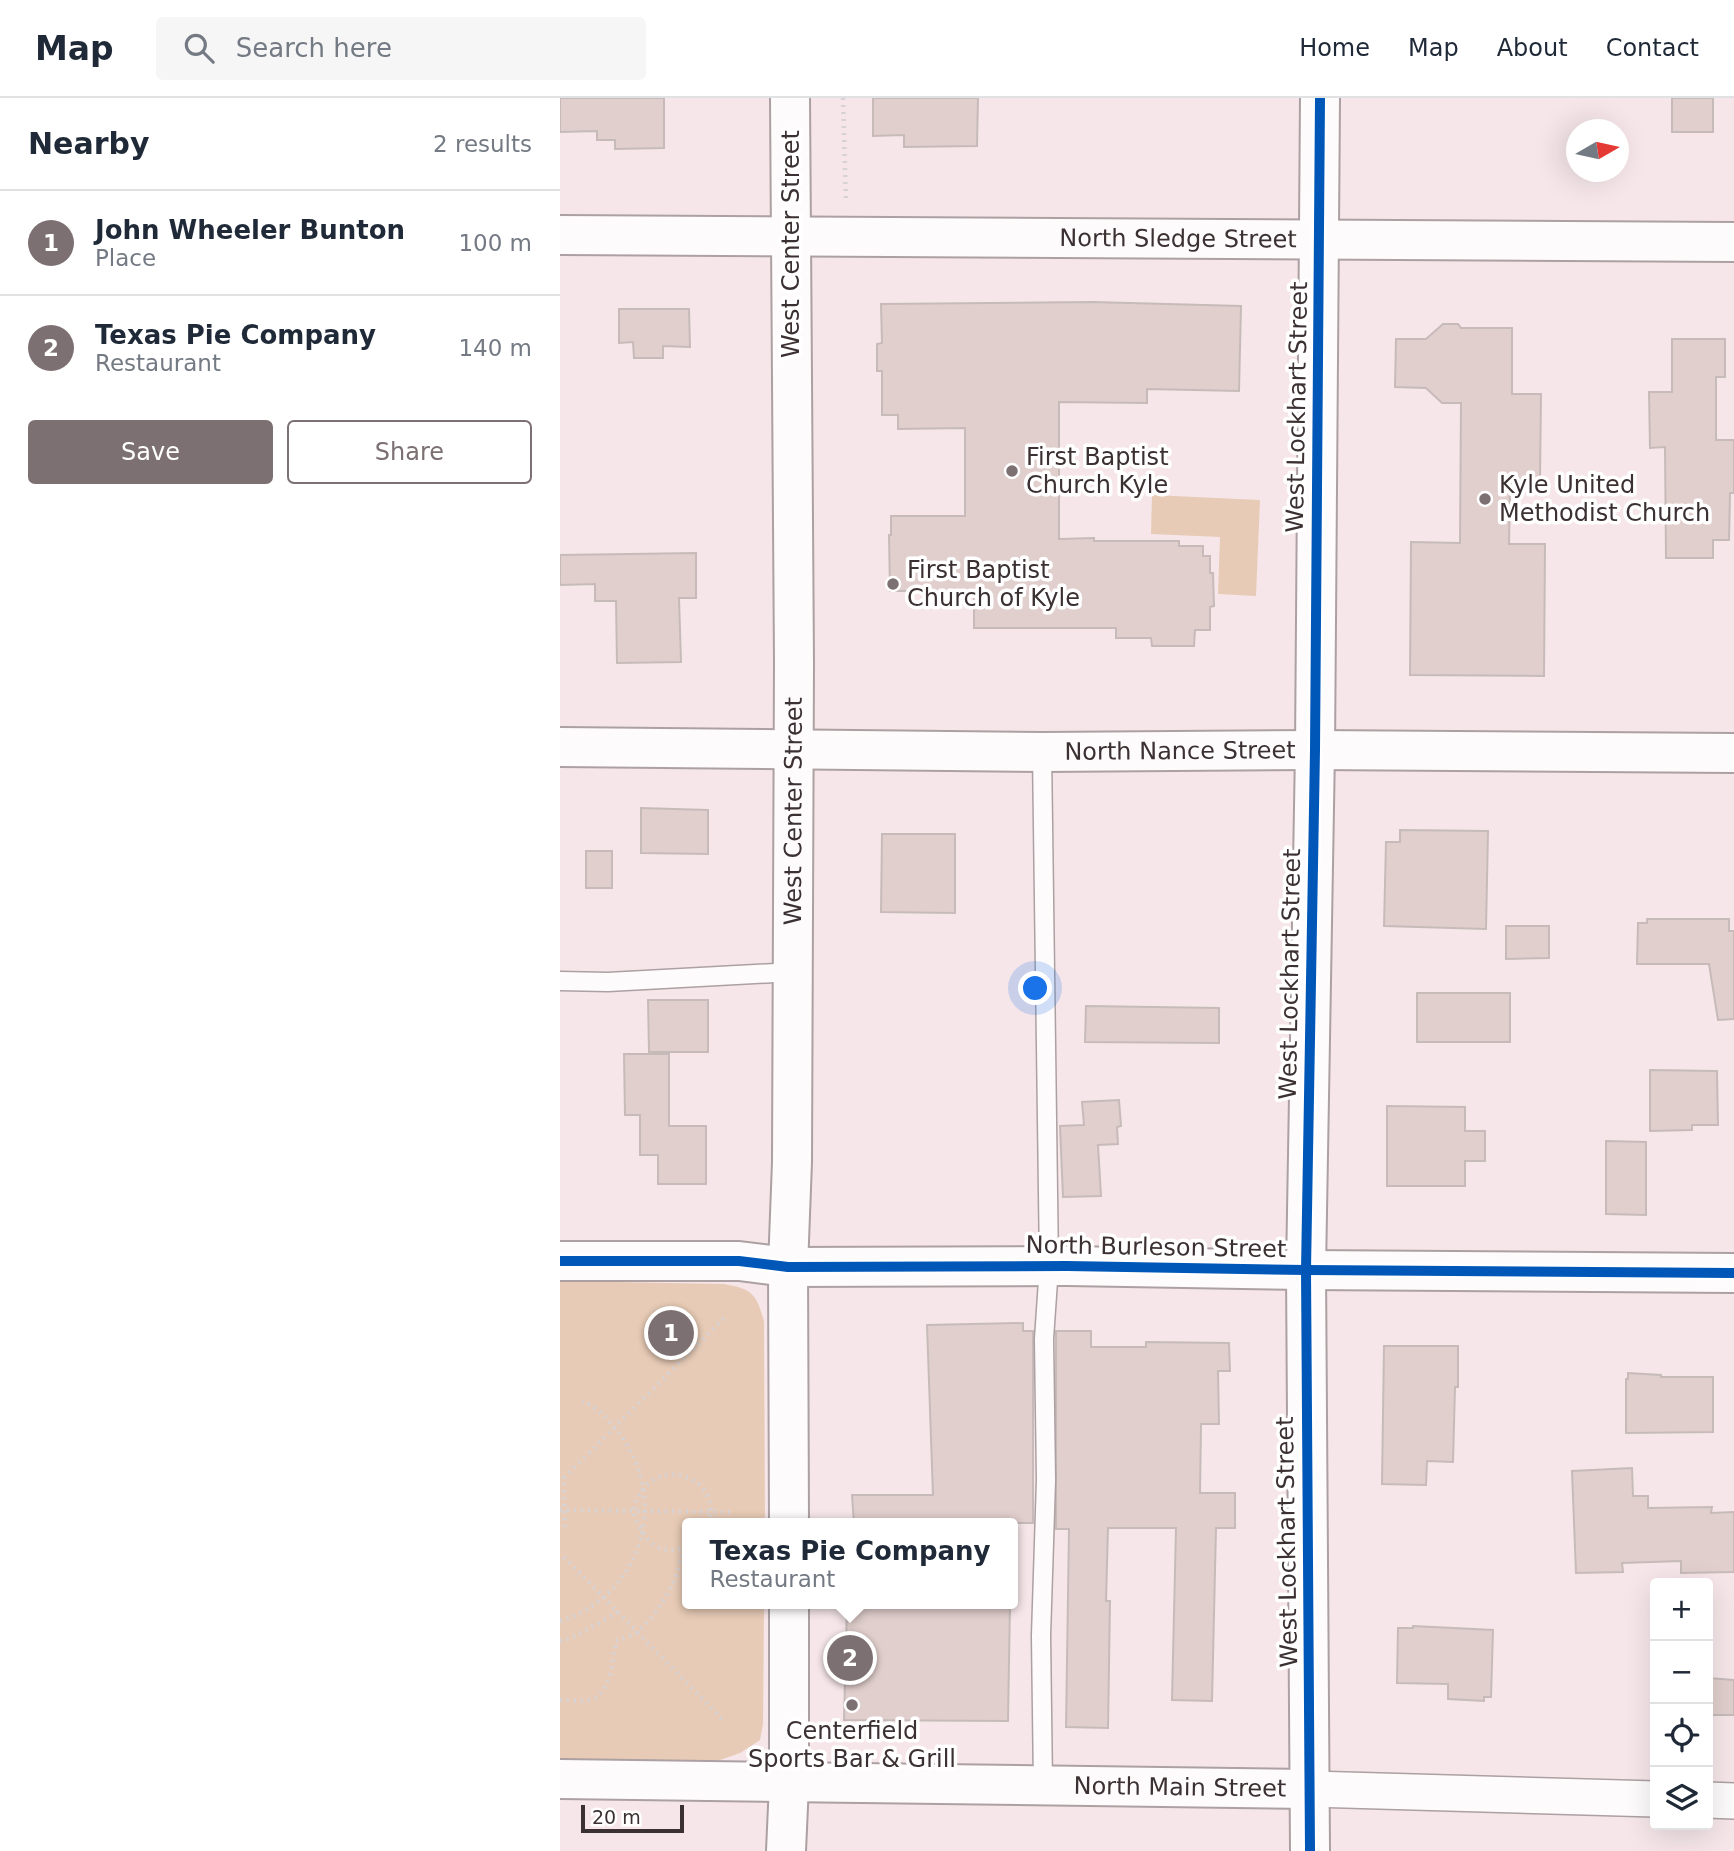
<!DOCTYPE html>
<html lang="en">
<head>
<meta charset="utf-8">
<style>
	body { margin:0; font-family:"DejaVu Sans",sans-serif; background:#f6f6f7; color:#1f2937 }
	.controls { position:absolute; right:21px; bottom:21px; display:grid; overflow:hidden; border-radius:7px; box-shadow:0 7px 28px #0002 }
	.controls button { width:63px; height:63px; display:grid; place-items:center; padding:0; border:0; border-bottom:2px solid #e0e1e3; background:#fff; color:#1f2937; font:35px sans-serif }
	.compass { position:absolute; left:1006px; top:21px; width:63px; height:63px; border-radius:50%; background:#fff; box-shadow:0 7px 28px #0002; rotate:81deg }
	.scale { position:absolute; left:21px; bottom:18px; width:103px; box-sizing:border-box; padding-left:7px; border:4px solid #3b3032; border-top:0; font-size:19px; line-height:24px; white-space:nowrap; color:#3b3032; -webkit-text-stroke:5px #fff; paint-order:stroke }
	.you { position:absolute; left:476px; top:891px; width:24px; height:24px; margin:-18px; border:5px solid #fff; border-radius:50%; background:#1a73e8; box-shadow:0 0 0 10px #1a73e833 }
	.badge { display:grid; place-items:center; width:46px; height:46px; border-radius:50%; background:#7c7072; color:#fff; font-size:23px; font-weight:700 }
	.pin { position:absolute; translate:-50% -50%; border:4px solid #fff; box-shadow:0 2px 7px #0006 }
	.popup { position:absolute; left:122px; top:1420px; width:336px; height:91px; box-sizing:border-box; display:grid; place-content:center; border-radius:7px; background:#fff; filter:drop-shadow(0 2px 5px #0005); font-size:23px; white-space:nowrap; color:#747a83 }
	.popup b { font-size:26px; color:#1f2937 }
	.popup::after { content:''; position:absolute; left:50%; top:100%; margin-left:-14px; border:14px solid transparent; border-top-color:#fff }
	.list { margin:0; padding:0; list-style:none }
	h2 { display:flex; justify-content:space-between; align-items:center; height:91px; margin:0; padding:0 28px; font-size:30px }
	h2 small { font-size:23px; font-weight:400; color:#747a83 }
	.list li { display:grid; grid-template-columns:46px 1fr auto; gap:21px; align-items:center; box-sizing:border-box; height:105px; padding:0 28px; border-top:2px solid #e0e1e3 }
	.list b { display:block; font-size:26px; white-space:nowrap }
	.list p { margin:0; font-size:23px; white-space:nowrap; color:#747a83 }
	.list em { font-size:23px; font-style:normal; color:#747a83 }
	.actions { display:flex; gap:14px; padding:21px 28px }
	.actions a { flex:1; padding:16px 0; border:2px solid #7c7072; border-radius:7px; text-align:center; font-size:24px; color:#7c7072 }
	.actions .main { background:#7c7072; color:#fff }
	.icon { flex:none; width:38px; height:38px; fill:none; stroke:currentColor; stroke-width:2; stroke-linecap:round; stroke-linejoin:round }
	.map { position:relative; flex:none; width:1174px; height:1753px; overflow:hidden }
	header { display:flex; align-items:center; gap:42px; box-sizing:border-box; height:98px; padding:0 35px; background:#fff; border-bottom:2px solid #e0e1e3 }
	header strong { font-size:33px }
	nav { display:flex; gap:38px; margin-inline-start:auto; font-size:24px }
	.search { width:490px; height:63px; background:#f6f6f7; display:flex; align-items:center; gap:18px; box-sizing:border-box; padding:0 24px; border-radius:7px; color:#747a83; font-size:26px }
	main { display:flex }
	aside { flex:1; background:#fff }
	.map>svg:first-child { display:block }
</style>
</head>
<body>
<header>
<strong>Map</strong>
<div class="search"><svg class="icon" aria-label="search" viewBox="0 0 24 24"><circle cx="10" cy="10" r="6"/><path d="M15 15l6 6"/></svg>Search here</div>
<nav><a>Home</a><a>Map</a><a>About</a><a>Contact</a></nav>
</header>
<main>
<aside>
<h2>Nearby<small>2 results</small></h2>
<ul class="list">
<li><span class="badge">1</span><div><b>John Wheeler Bunton</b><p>Place</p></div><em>100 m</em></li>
<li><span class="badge">2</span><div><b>Texas Pie Company</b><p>Restaurant</p></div><em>140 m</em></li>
</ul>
<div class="actions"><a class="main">Save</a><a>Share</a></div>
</aside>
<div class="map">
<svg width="1174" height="1753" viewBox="0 0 1174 1753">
	<rect width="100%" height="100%" fill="#f6e6e9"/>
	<!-- green -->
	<g fill="#e7cbb6">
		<path d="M 592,397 L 700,402 L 696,498 L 658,496 L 660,439 L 591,436 Z"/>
		<path d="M 0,1183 L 164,1186 C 192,1191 196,1195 204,1223 L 205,1425 L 127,1425 L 127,1506 L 204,1506 L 203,1626 L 200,1642 L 180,1655 L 160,1662 L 0,1662 Z"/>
	</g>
	<!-- building -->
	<g fill="#e1cfcd" stroke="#c7bbba" stroke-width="2">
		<path d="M 0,0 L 104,0 L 104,50 L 55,51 L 55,42 L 37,42 L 37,33 L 0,34 Z"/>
		<path d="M 313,0 L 418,0 L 417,48 L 344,49 L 344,37 L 313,38 Z"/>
		<rect x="1112" y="0" width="41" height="34"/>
		<path d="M 532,204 L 681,208 L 679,293 L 587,291 L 587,305 L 499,304 L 499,441 L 534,440 L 534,443 L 619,443 L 619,448 L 643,448 L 643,458 L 650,458 L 650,475 L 653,475 L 654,508 L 650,509 L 650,532 L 635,532 L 634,548 L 592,548 L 591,540 L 556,540 L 556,530 L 414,530 L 414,493 L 330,493 L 329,437 L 331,437 L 331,418 L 405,418 L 405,330 L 338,331 L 338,317 L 322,317 L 322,273 L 317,273 L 317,246 L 322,245 L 321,206 Z"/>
		<path d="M 59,211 L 129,211 L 130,249 L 103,248 L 103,260 L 74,260 L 73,244 L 59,245 Z"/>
		<path d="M 883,226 L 898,226 L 901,230 L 952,230 L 952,296 L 981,296 L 980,381 L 952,381 L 952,392 L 950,392 L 949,446 L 985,446 L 984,578 L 850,577 L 851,444 L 900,445 L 901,305 L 882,305 L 866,290 L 835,289 L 836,241 L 866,241 Z"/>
		<path d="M 1112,241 L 1165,241 L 1165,279 L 1156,279 L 1156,342 L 1174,342 L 1174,395 L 1170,395 L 1169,442 L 1153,442 L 1153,460 L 1106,460 L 1105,349 L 1090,350 L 1089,294 L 1112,294 Z"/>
		<path d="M 136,455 L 136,500 L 119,500 L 121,564 L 57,565 L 56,503 L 35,503 L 35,486 L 0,487 L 0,457 Z"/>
		<path d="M 81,710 L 148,712 L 148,756 L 81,755 Z"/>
		<path d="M 840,732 L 928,733 L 926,831 L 824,828 L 826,744 L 840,744 Z"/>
		<path d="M 322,736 L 395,736 L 395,815 L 321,814 Z"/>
		<rect x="26" y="753" width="26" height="37"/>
		<path d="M 1087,821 L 1169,821 L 1169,833 L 1174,833 L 1174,921 L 1158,922 L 1149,866 L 1077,866 L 1078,825 L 1087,825 Z"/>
		<path d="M 946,828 L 989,828 L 989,860 L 946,861 Z"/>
		<rect x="857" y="895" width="93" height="49"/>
		<path d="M 88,902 L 148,902 L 148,954 L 89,954 Z"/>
		<path d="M 526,908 L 659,910 L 659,945 L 525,944 Z"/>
		<path d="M 64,956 L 109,956 L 109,1028 L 146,1028 L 146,1086 L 98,1086 L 98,1057 L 80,1057 L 80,1017 L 65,1017 Z"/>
		<path d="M 1090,972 L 1157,973 L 1158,1027 L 1132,1027 L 1132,1032 L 1090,1033 Z"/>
		<path d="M 559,1002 L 561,1028 L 557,1029 L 558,1046 L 538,1047 L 541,1098 L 503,1099 L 500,1028 L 524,1027 L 522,1004 Z"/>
		<path d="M 827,1008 L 905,1009 L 905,1033 L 925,1033 L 925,1063 L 905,1063 L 905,1088 L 827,1088 Z"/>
		<path d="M 1046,1043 L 1086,1044 L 1086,1117 L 1046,1116 Z"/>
		<path d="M 463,1225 L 463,1233 L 473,1233 L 473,1425 L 294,1425 L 292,1397 L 373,1397 L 367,1227 Z"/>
		<path d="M 496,1233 L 531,1233 L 531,1249 L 586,1249 L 586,1244 L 669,1245 L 670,1273 L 658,1273 L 659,1326 L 641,1326 L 640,1395 L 675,1395 L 675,1430 L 656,1430 L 652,1603 L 612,1602 L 616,1430 L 548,1430 L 546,1503 L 550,1503 L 548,1630 L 506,1629 L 509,1431 L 496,1431 Z"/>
		<path d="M 824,1248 L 898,1248 L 898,1289 L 895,1289 L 893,1364 L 867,1363 L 866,1387 L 822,1386 Z"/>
		<path d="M 1068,1275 L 1101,1277 L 1101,1279 L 1153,1279 L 1153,1334 L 1066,1335 L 1066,1281 L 1068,1281 Z"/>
		<path d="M 1072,1370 L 1073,1398 L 1088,1398 L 1088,1410 L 1152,1409 L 1151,1415 L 1174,1414 L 1174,1474 L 1121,1475 L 1121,1463 L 1062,1465 L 1063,1474 L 1016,1475 L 1012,1373 Z"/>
		<path d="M 287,1506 L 450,1506 L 448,1623 L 284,1622 Z"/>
		<path d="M 853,1528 L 933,1532 L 931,1599 L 924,1599 L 924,1603 L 888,1601 L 888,1586 L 837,1585 L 838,1530 L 853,1530 Z"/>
		<path d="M 1148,1580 L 1174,1582 L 1174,1617 L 1148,1617 Z"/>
	</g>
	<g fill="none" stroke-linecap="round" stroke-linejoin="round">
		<!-- lane casing -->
		<g stroke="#aca0a2" stroke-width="21">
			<g id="lane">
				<path d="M 482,654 L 489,1168 L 484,1241 L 486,1382 L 481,1538 L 483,1686"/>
				<path d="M 0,883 L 48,884 L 233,874"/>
			</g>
		</g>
		<!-- street casing -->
		<g stroke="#aca0a2" stroke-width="38">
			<g id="street">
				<path d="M 751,1691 L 1095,1701"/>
				<path d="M 1148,1702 L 1174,1703"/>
			</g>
		</g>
		<!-- secondary casing -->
		<g stroke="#aca0a2" stroke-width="42">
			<g id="secondary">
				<path id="s1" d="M 0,137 L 1174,144"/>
				<path id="s2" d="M 0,649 L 482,654 L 755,652 L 1174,655"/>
				<path d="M 0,1163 L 179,1163 L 228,1169 L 507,1168 L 746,1172 L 1174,1175"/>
				<path id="s3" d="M 229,1425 L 228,1169 L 232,1064 L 234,564 L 230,0"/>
				<path id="s4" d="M 0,1681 L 751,1691"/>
				<path d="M 226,1753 L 229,1686 L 229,1506"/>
				<path d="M 750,1753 L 746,1172 L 755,652 L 760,0"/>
			</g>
		</g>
		<!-- path -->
		<g stroke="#d7d2d3" stroke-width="4.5" stroke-dasharray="2 5" stroke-linecap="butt">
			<path d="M 283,0 L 286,104"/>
			<path d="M 0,1412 L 173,1414"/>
			<path d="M 5,1429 L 4,1380 L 164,1220"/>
			<path d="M 127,1448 C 97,1462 81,1438 73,1413 C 90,1348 166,1381 148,1425"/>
			<path d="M 4,1459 L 162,1621"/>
			<path d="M 0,1523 C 82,1498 111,1401 58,1334 C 48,1321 37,1309 22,1303"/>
			<path d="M 0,1543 L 12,1540 L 58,1514"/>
			<path d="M 0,1602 C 9,1602 20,1604 29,1602 C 51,1598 53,1561 56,1543 C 63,1541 71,1538 77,1534 C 98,1517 122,1477 122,1451"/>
		</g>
		<!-- lane -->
		<use href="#lane" stroke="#fefbfc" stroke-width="18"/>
		<!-- street -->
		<use href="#street" stroke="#fefbfc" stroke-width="35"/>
		<!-- secondary -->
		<use href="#secondary" stroke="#fefbfc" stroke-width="38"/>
		<!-- cycleway casing -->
		<g stroke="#fff" stroke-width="15">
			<g id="cycleway">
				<path d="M 0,1163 L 179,1163 L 228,1169 L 507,1168 L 746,1172 L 1174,1175"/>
				<path d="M 750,1753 L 746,1172 L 755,652 L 760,0"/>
			</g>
		</g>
		<!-- cycleway -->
		<use href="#cycleway" stroke="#0057b8" stroke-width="10"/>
	</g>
	<!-- markers -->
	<g fill="#7c7072" stroke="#fff" stroke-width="2.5">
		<circle cx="452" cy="373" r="7"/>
		<circle cx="925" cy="401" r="7"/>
		<circle cx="333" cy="486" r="7"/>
		<circle cx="292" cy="1607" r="7"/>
	</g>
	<g text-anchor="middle" stroke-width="7" stroke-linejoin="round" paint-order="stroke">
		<!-- street labels -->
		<g font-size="24" fill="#3b3032" stroke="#fff">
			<text dy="8" stroke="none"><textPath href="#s1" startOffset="618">North Sledge Street</textPath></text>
			<text transform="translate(231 146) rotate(-90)" y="8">West Center Street</text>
			<text transform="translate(737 309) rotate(-89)" y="8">West Lockhart Street</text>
			<text dy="8" stroke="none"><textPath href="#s2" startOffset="620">North Nance Street</textPath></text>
			<text dy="8" stroke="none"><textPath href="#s3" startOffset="712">West Center Street</textPath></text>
			<text transform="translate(730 876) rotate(-89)" y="8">West Lockhart Street</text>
			<text transform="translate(596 1149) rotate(1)" y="8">North Burleson Street</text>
			<text transform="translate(727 1444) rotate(-91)" y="8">West Lockhart Street</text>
			<text dy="8" stroke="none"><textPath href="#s4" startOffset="620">North Main Street</textPath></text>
		</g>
		<!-- poi labels -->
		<g font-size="24" fill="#3b3032" stroke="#fff" text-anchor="start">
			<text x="466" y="367">First Baptist<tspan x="466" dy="28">Church Kyle</tspan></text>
			<text x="939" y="395">Kyle United<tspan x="939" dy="28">Methodist Church</tspan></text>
			<text x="347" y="480">First Baptist<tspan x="347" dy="28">Church of Kyle</tspan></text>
			<text x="292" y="1641" text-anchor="middle">Centerfield<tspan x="292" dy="28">Sports Bar &amp; Grill</tspan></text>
		</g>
	</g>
</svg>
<div class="controls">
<button>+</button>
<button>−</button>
<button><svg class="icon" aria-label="locate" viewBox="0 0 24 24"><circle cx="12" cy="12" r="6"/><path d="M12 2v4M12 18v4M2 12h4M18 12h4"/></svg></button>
<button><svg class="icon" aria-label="layers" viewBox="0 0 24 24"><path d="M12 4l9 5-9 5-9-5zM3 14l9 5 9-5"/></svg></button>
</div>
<svg class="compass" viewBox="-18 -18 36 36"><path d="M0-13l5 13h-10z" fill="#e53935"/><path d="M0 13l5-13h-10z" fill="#747a83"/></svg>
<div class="scale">20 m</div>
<div class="you"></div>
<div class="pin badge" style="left:111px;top:1235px">1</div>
<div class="pin badge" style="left:290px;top:1560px">2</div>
<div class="popup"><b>Texas Pie Company</b>Restaurant</div>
</div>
</main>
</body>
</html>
